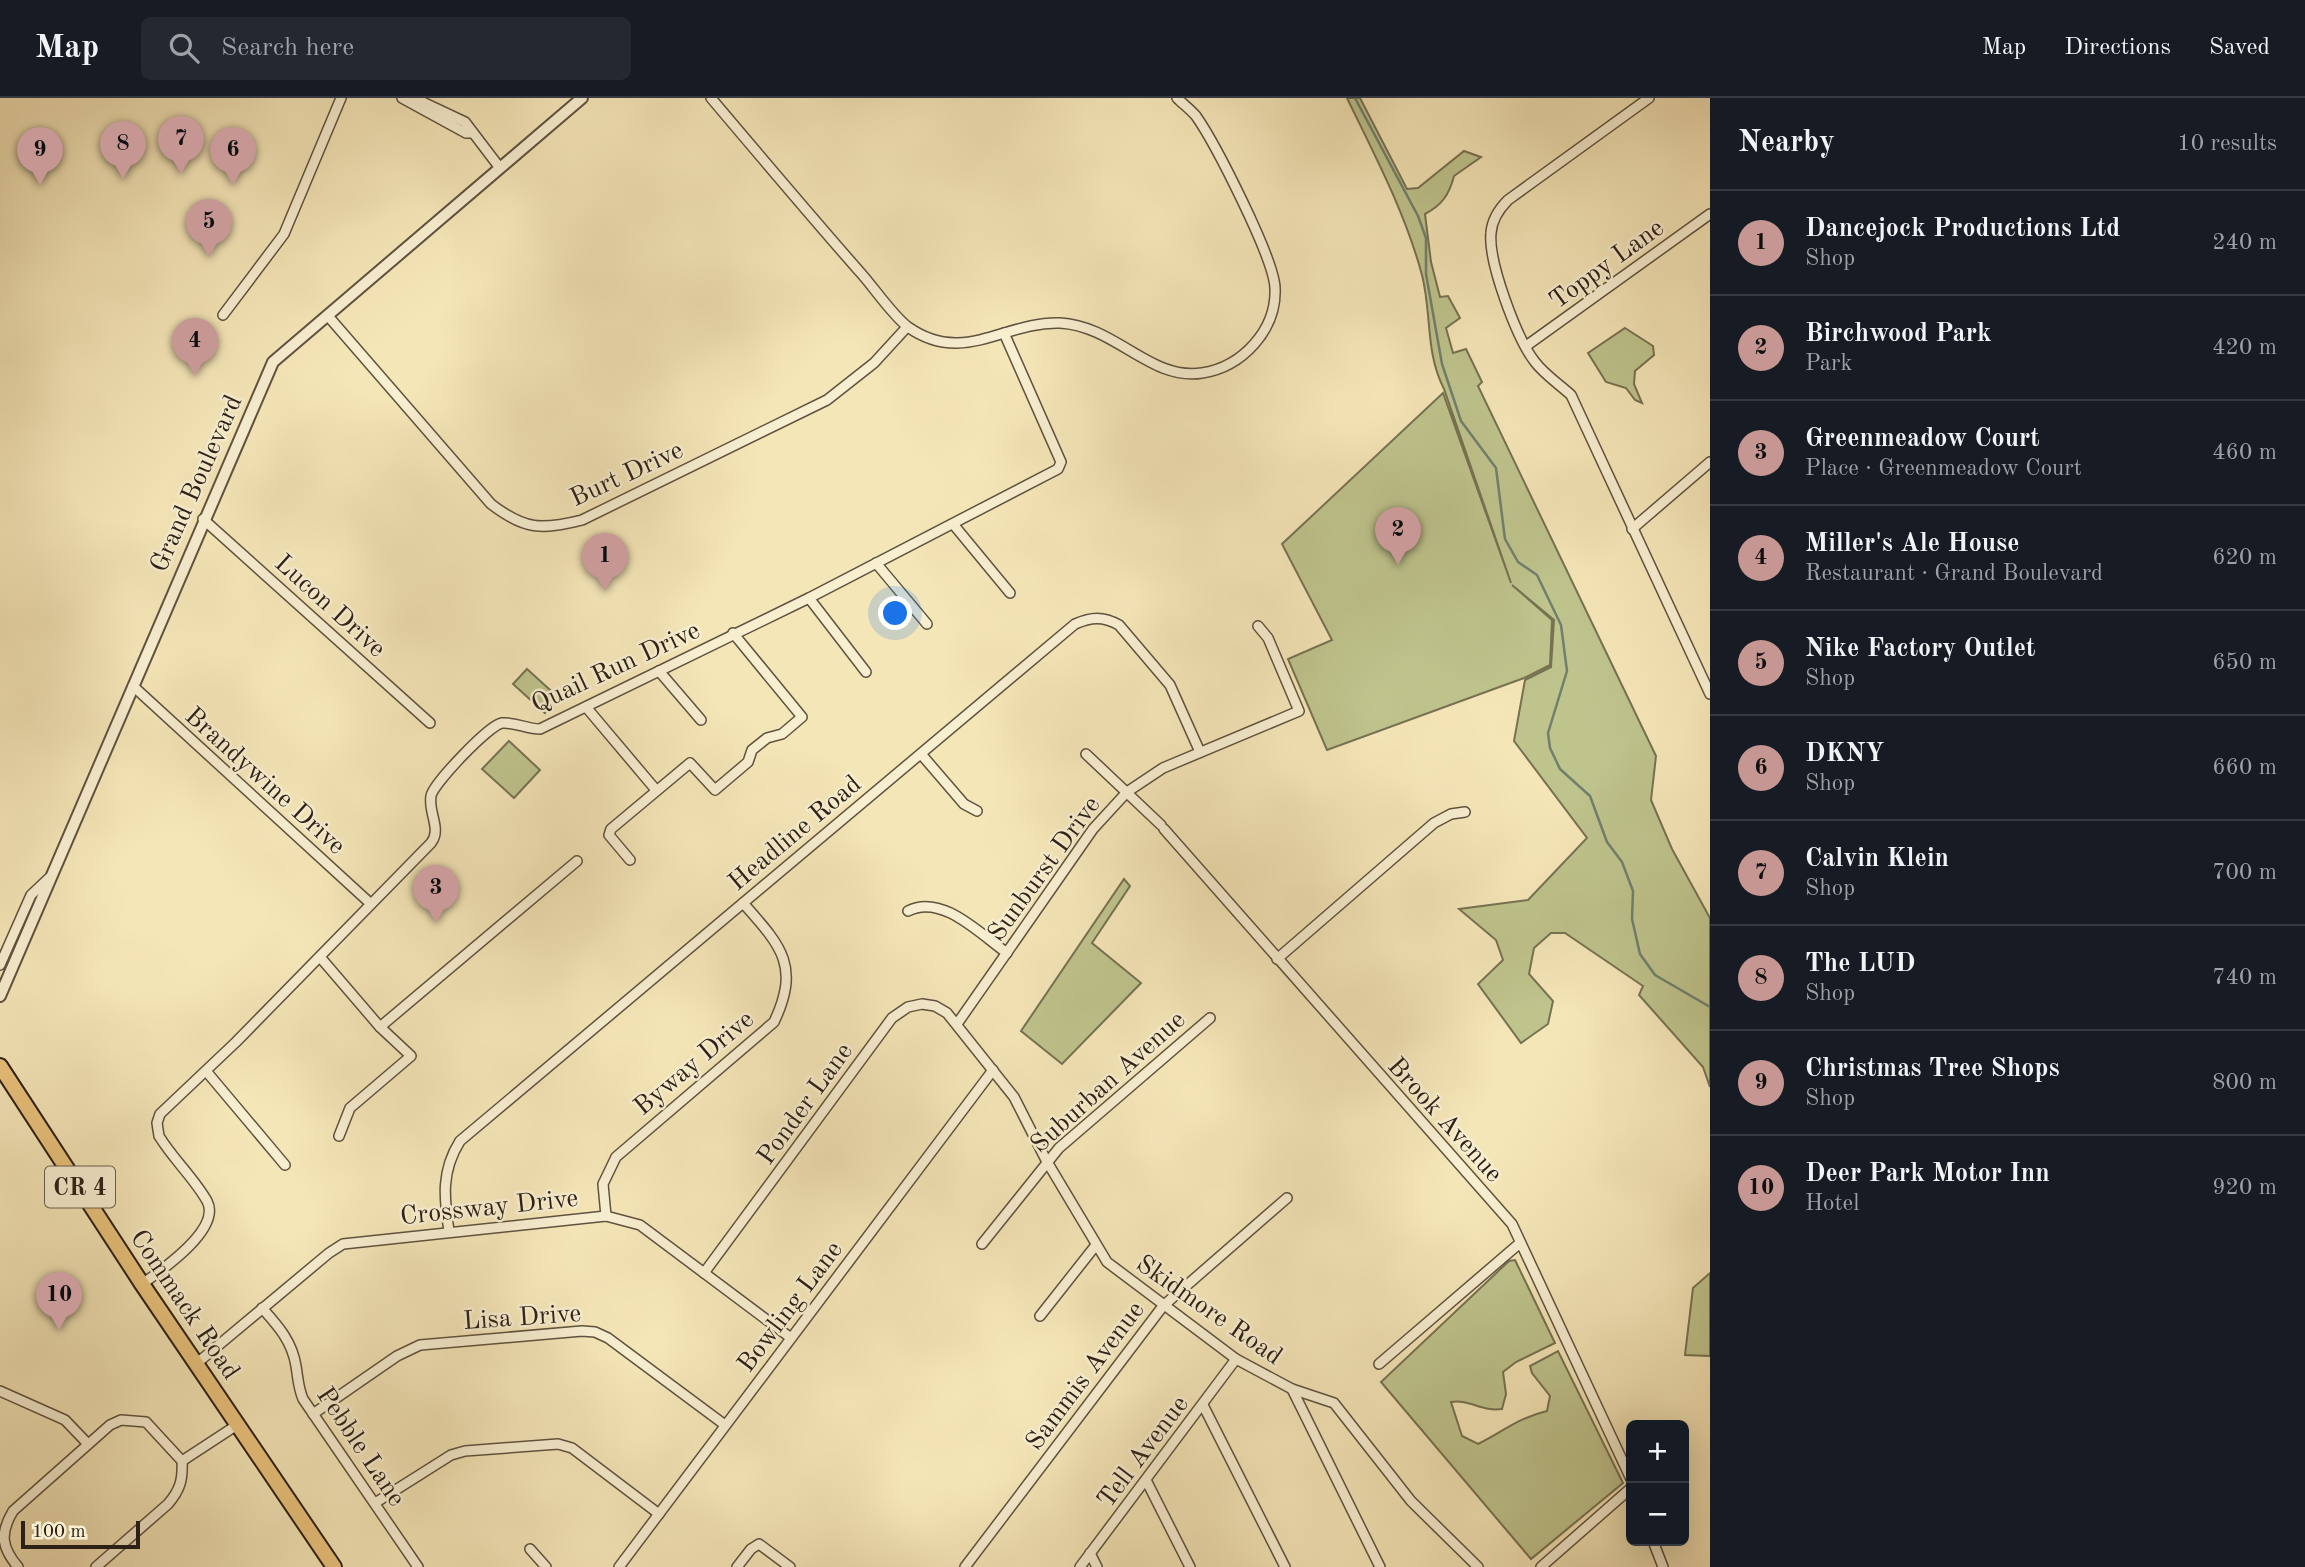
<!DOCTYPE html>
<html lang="en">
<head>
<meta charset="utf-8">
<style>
	body { margin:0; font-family:"Old Standard TT",serif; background:#242831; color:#f1f3f6 }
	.controls { position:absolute; right:21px; bottom:21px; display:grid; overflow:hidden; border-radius:10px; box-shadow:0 7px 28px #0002 }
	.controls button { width:63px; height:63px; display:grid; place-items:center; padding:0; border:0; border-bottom:2px solid #363941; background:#171b24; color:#f1f3f6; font:35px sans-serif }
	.scale { position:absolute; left:21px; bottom:18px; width:119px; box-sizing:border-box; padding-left:7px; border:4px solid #2d2017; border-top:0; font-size:19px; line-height:24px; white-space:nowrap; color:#2d2017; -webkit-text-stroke:5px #f8efd1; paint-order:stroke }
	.you { position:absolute; left:896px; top:516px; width:24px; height:24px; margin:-18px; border:5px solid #fff; border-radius:50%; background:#1a73e8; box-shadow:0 0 0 10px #1a73e833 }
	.badge { display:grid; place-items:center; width:46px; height:46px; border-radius:50%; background:#c59692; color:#111; font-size:23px; font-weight:700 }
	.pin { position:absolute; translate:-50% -58px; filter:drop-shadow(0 2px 4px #0008) }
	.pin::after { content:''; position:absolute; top:37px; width:24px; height:21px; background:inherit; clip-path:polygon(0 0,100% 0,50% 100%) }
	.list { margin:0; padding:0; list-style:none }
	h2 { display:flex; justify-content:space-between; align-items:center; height:91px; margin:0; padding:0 28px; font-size:30px }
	h2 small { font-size:23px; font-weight:400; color:#9ea1a6 }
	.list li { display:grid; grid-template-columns:46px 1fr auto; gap:21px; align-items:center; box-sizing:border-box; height:105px; padding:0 28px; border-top:2px solid #363941 }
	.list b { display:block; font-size:26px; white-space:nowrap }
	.list p { margin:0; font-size:23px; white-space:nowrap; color:#9ea1a6 }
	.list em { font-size:23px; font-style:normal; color:#9ea1a6 }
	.icon { flex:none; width:38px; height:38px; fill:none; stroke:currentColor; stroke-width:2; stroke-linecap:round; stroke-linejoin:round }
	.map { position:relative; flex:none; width:1710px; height:1469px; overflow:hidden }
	header { display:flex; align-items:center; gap:42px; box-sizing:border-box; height:98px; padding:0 35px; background:#171b24; border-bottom:2px solid #363941 }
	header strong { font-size:33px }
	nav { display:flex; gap:38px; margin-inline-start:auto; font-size:24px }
	.search { width:490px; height:63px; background:#242831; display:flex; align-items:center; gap:18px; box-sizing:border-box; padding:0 24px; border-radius:10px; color:#9ea1a6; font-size:26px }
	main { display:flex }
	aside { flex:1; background:#171b24 }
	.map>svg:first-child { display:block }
</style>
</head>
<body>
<header>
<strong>Map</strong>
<div class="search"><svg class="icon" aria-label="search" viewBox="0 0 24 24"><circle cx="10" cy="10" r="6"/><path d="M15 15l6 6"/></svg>Search here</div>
<nav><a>Map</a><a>Directions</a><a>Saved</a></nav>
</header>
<main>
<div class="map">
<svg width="1710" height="1469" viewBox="0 0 1710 1469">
	<rect width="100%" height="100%" fill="#f5e6b8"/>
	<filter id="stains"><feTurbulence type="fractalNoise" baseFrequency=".00286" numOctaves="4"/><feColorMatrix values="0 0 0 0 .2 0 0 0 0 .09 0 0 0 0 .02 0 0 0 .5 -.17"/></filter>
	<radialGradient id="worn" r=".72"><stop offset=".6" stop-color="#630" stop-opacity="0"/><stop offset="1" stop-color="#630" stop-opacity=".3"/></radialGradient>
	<!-- green -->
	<g fill="#bfc48d" stroke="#767252" stroke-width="2">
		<path d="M 1347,0 L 1360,0 L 1407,91 L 1418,90 L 1464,53 L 1481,59 L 1454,78 C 1449,97 1442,107 1425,116 L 1431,164 L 1440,199 L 1448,198 L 1460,220 L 1446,230 L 1453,255 L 1466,251 L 1482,284 L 1478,288 L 1656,658 L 1651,702 L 1672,751 L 1710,820 L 1710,989 L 1703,969 L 1639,897 L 1643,888 L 1565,835 L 1551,835 L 1534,850 L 1529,876 L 1553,903 L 1548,926 L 1521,945 L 1478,886 L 1503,862 L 1496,842 L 1459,811 L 1528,802 L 1587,740 L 1514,643 L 1525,582 L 1551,569 L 1554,522 L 1512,487 L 1552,522 L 1550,567 L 1524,580 L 1327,652 L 1288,561 L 1332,542 L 1282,446 L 1443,295 L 1511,485 L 1444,291 C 1425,254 1432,216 1422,177 C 1405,114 1375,58 1347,0 Z"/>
		<path d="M 1625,230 L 1653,248 L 1654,257 L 1635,273 L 1634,286 L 1642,305 L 1635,302 L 1626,290 L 1606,284 L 1588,255 Z"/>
		<path d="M 527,571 L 559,600 L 545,615 L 513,586 Z"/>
		<path d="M 509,643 L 540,672 L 514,700 L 482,671 Z"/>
		<path d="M 1124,781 L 1130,788 L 1092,845 L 1141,885 L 1062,966 L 1021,933 Z"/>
		<path d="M 1515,1162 L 1555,1245 L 1516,1264 L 1503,1274 L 1506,1296 L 1502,1311 C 1482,1314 1470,1301 1451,1304 L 1462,1338 L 1478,1346 C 1504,1333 1518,1320 1547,1313 L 1550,1298 L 1532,1275 L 1530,1268 L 1558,1253 L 1623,1385 L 1531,1461 L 1381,1284 L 1509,1163 Z"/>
		<path d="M 1710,1175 L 1710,1258 L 1685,1257 L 1693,1190 Z"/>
	</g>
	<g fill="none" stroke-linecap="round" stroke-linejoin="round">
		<!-- stream -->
		<path stroke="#70806f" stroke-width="2.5" d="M 1355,0 L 1418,118 L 1426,140 L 1426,176 L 1442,266 L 1461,323 L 1496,370 L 1505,441 L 1518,464 L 1537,477 L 1561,527 L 1567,573 L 1548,635 L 1550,650 L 1560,671 L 1590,698 L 1607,744 L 1622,764 L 1633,793 L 1632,821 L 1640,856 L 1655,877 L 1710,909"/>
		<!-- minor casing -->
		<g stroke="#5f523f" stroke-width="12">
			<g id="minor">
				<path d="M 402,0 L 466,35 L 473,35"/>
				<path d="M 414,0 L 465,24 L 500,70"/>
				<path d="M 711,0 C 760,58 809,116 859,173 C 873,188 892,217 908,229 C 963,268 1005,223 1060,225 C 1116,228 1150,283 1202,275 C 1242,269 1277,232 1275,190 C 1274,160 1215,45 1196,18 C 1190,11 1183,6 1177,0"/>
				<path d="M 1649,0 L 1508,102 C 1499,111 1492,121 1491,135 C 1488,164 1517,241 1535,264 C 1544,276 1560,287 1571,297 L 1710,596"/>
				<path d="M 223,217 L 284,136 L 341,0"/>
				<path d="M 328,218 L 491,406 C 525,432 541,432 582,422 L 827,302 L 874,265 L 907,229"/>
				<path d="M 1526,248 L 1710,116"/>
				<path d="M 203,421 L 430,625"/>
				<path d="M 953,426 L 1010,495"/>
				<path d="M 1632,431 L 1710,364"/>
				<path d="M 876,465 L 927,526"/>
				<path d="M 809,500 L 866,574"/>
				<path d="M 659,573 L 701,622"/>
				<path d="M 133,588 L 371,806"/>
				<path d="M 586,609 L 656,692"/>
				<path d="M 921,656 L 964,706 L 977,713"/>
				<path d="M 1086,656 L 1161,727"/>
				<path d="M 1164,731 L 1512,1126 L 1631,1381"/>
				<path d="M 630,762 L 609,737 L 611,731 L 690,665 L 715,692 L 748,664 L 752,652 L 767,640 L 782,636 L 802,619 L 733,535"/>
				<path d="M 908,813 C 942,795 981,837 1007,855"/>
				<path d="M 320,859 L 380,929 L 411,958 L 350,1010 L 339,1038"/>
				<path d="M 1277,861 L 1434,725 L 1451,716 L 1465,714"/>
				<path d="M 0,867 L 31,797 L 49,780"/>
				<path d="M 957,926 L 1093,731 L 1127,694 L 1163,670 L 1299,613 L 1268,540 L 1258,528"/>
				<path d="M 380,929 L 577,763"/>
				<path d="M 206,973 L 285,1067"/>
				<path d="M 606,1118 L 603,1086 L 616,1059 L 774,924 C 801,867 780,847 743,805"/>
				<path d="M 449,1133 C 444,1100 441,1073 460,1043 L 1075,526 C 1091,519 1103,518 1119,527 L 1170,587 L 1200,654"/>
				<path d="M 982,1146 L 1059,1050 L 1210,920"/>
				<path d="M 704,1175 L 892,920 L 908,909 L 922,906 L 935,908 L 947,915 L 1014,999 L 1046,1062 L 1107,1164 L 1236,1261 L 1292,1291 L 1334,1305 L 1411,1403 L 1478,1469"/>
				<path d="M 142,1186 C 162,1172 222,1131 207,1103 C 194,1080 173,1061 159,1038 L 157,1025 L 160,1016 L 236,944 L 431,745 C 442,731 428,715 431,698 C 433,686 489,627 502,625 C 515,624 527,631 540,631 L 809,500 L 1058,371 L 1061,364 L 1004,235"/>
				<path d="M 262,1210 C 278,1228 292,1243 296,1268 C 298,1280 298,1289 303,1301 L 418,1469"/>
				<path d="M 1040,1218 L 1096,1147"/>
				<path d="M 196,1266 L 329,1155 L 343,1146 L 606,1118 L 640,1127 L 791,1240"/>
				<path d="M 1379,1266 L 1520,1145"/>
				<path d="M 1292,1291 L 1380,1469"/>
				<path d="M 0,1293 L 65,1322 L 88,1346"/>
				<path d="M 1203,1307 L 1285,1469"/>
				<path d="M 313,1316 L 397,1258 L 420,1247 L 582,1233 L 595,1234 L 608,1240 L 725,1327"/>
				<path d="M 182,1363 L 237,1327"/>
				<path d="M 1146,1382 L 1190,1469"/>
				<path d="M 375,1405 L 451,1357 L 465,1353 L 558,1346 L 572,1350 L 659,1416"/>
				<path d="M 1653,1443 L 1663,1469"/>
				<path d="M 530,1451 L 546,1469"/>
				<path d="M 1090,1455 L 1097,1469"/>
				<path d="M 18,1469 C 1,1449 0,1435 13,1413 L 110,1327 L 121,1322 L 146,1324 L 182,1363 C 183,1382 180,1392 168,1406 L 96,1469"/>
				<path d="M 619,1469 L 993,972"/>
				<path d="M 737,1469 L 751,1451 L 759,1446 L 790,1469"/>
				<path d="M 965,1469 L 1163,1208 L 1287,1100"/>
				<path d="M 1080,1469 L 1236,1261"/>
				<path d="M 1541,1469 L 1631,1390"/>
			</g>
		</g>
		<!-- tertiary casing -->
		<g stroke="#5f523f" stroke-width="14">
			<path id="tertiary" d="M 0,898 L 273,264 L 582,0"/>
		</g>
		<!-- primary casing -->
		<g stroke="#2d2017" stroke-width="18">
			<path id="primary" d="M 0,968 L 142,1186 L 334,1469"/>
		</g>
		<!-- minor -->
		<use href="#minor" stroke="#f8efd1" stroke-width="9"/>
		<!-- tertiary -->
		<use href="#tertiary" stroke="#f8efd1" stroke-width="10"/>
		<!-- primary -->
		<use href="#primary" stroke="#eac37c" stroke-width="14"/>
	</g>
	<g text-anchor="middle" stroke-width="5" stroke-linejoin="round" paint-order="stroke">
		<!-- shield labels -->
		<rect fill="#f8efd1" stroke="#6a5e4f" stroke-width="2" x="45" y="1068.5" width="70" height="41" rx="5"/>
		<g font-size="24" font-weight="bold" fill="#2d2017">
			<text x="80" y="1097">CR 4</text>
		</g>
		<!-- street labels -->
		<g font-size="26" fill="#2d2017" stroke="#f8efd1">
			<text transform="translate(1606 165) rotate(-36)" y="9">Toppy Lane</text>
			<text transform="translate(626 375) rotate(-25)" y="9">Burt Drive</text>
			<text transform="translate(195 385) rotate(-66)" y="9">Grand Boulevard</text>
			<text transform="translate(331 507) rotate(42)" y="9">Lucon Drive</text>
			<text transform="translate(615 568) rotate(-25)" y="9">Quail Run Drive</text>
			<text transform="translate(266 682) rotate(42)" y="9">Brandywine Drive</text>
			<text transform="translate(794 734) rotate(-40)" y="9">Headline Road</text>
			<text transform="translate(1043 770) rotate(-54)" y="9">Sunburst Drive</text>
			<text transform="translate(693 964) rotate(-40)" y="9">Byway Drive</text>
			<text transform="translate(1107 983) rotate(-42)" y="9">Suburban Avenue</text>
			<text transform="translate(804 1005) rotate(-54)" y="9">Ponder Lane</text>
			<text transform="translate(1446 1021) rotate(48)" y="9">Brook Avenue</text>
			<text transform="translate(489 1108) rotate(-6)" y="9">Crossway Drive</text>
			<text transform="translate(186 1206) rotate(56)" y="9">Commack Road</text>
			<text transform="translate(789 1208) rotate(-53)" y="9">Bowling Lane</text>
			<text transform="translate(1210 1211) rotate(35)" y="9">Skidmore Road</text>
			<text transform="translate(522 1218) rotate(-4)" y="9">Lisa Drive</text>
			<text transform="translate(1084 1277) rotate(-53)" y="9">Sammis Avenue</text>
			<text transform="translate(362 1348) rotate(56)" y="9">Pebble Lane</text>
			<text transform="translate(1142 1353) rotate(-53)" y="9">Tell Avenue</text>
		</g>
	</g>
	<rect width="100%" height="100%" filter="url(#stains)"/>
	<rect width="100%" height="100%" fill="url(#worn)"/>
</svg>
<div class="controls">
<button>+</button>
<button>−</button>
</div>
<div class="scale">100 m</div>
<div class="you"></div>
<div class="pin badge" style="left:605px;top:493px">1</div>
<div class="pin badge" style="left:1398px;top:467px">2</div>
<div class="pin badge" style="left:436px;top:825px">3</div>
<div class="pin badge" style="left:195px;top:278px">4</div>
<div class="pin badge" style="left:209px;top:159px">5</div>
<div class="pin badge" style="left:233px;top:87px">6</div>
<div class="pin badge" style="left:181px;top:76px">7</div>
<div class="pin badge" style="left:123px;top:81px">8</div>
<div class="pin badge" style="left:40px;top:87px">9</div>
<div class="pin badge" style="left:59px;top:1232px">10</div>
</div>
<aside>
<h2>Nearby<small>10 results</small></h2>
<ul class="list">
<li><span class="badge">1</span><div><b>Dancejock Productions Ltd</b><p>Shop</p></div><em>240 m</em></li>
<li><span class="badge">2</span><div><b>Birchwood Park</b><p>Park</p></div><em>420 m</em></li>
<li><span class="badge">3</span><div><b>Greenmeadow Court</b><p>Place · Greenmeadow Court</p></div><em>460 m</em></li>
<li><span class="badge">4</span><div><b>Miller's Ale House</b><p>Restaurant · Grand Boulevard</p></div><em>620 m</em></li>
<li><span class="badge">5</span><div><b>Nike Factory Outlet</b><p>Shop</p></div><em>650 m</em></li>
<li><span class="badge">6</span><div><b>DKNY</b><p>Shop</p></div><em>660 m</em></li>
<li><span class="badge">7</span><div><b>Calvin Klein</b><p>Shop</p></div><em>700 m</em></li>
<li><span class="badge">8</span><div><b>The LUD</b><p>Shop</p></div><em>740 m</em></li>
<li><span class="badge">9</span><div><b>Christmas Tree Shops</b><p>Shop</p></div><em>800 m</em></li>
<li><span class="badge">10</span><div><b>Deer Park Motor Inn</b><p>Hotel</p></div><em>920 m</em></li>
</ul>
</aside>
</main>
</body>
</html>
